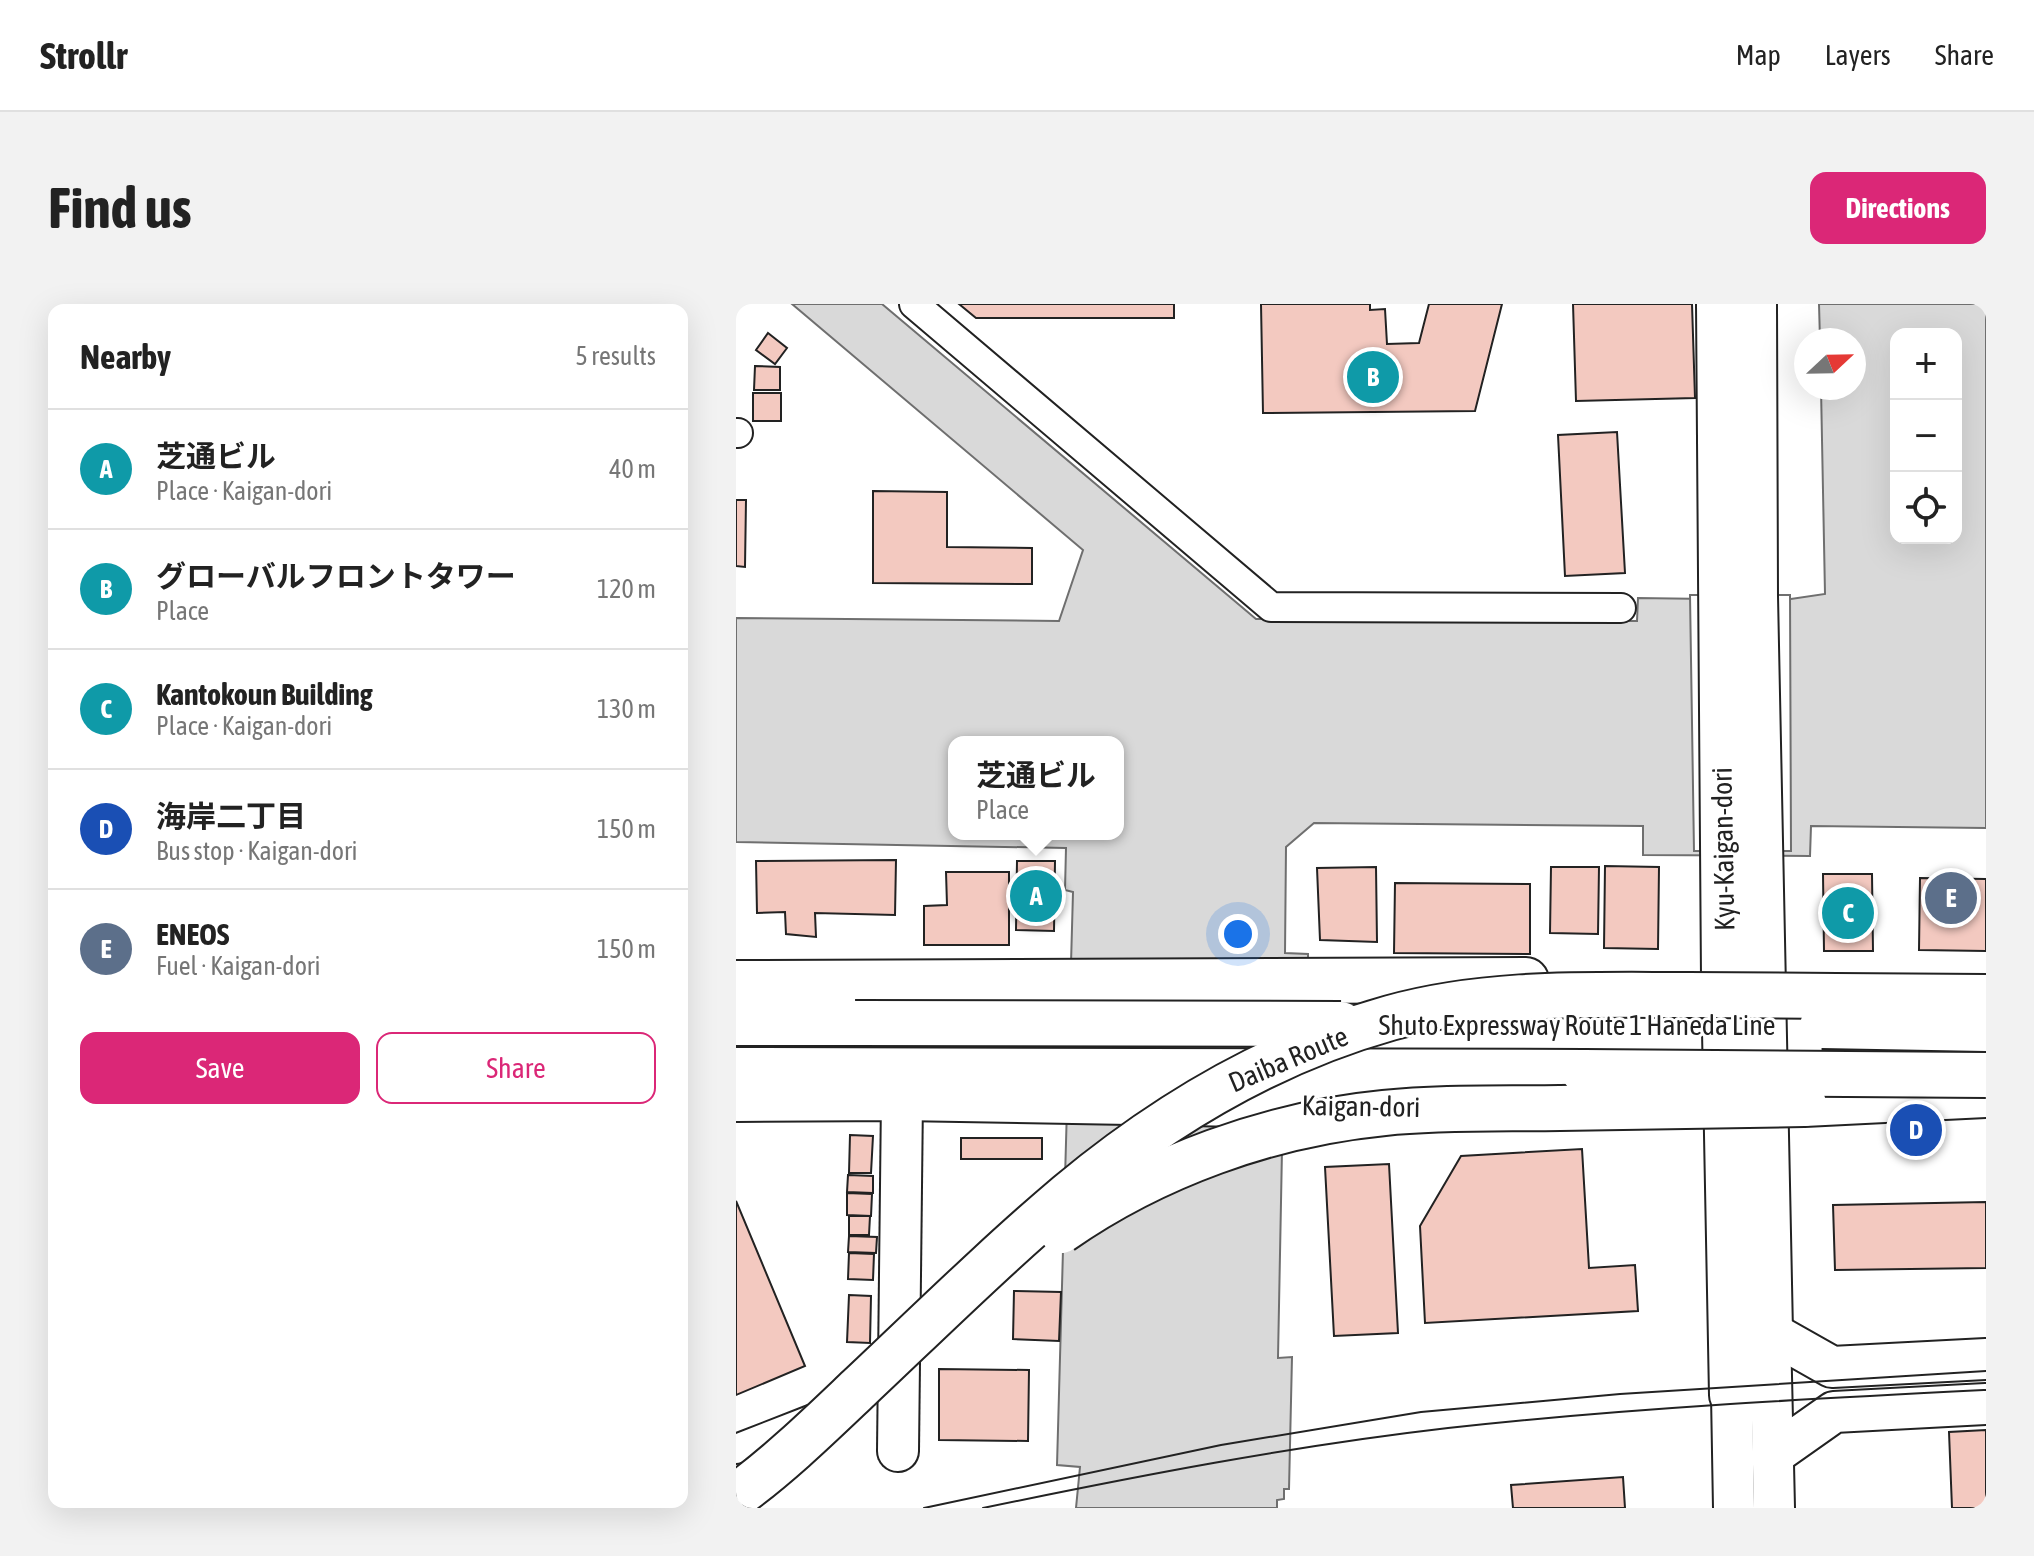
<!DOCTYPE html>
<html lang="en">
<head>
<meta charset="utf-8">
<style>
	body { margin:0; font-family:"Asap Condensed","Noto Sans JP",sans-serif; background:#f2f2f2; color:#222 }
	.controls { position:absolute; right:24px; top:24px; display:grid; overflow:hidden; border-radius:16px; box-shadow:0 8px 32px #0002 }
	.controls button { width:72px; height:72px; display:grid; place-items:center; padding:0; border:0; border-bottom:2px solid #e0e0e0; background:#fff; color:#222; font:40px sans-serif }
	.compass { position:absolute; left:1058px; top:24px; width:72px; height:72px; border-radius:50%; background:#fff; box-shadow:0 8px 32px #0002; rotate:68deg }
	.you { position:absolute; left:502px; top:630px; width:28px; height:28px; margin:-20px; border:6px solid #fff; border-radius:50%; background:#1a73e8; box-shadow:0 0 0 12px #1a73e833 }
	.badge { display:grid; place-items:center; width:52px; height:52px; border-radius:50%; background:#db2777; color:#fff; font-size:26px; font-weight:700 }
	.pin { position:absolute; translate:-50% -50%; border:4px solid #fff; box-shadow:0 2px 8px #0006 }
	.popup { position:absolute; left:212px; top:432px; width:176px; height:104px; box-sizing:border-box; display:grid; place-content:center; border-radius:16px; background:#fff; filter:drop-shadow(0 2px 6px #0005); font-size:26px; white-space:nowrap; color:#767676 }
	.popup b { font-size:30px; color:#222 }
	.popup::after { content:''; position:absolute; left:50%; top:100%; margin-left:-16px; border:16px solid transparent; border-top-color:#fff }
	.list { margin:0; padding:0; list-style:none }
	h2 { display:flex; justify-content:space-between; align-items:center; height:104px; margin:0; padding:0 32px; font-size:34px }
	h2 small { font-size:26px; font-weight:400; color:#767676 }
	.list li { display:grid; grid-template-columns:52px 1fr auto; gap:24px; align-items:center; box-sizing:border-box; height:120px; padding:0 32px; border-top:2px solid #e0e0e0 }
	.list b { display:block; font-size:30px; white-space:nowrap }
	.list p { margin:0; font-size:26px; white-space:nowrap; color:#767676 }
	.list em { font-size:26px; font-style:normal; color:#767676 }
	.actions { display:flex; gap:16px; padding:24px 32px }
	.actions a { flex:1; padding:18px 0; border:2px solid #db2777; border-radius:16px; text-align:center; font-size:28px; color:#db2777 }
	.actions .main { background:#db2777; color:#fff }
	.icon { flex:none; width:44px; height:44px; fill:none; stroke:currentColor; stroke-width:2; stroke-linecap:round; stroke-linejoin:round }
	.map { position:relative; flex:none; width:1250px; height:1204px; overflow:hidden; border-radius:16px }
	header { display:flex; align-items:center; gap:48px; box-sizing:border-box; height:112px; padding:0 40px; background:#fff; border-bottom:2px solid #e0e0e0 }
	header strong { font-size:38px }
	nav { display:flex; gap:44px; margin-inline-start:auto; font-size:28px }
	.intro { display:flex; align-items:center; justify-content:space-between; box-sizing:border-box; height:192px; padding:0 48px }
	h1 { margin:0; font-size:56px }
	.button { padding:20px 36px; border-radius:16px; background:#db2777; color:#fff; font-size:28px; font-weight:700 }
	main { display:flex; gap:48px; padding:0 48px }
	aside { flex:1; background:#fff; border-radius:16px; box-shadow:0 8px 32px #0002 }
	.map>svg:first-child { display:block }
</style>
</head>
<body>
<header>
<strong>Strollr</strong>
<nav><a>Map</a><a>Layers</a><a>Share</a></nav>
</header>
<div class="intro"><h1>Find us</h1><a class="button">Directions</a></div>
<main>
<aside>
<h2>Nearby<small>5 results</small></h2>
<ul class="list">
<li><span class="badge" style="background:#0f9aa8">A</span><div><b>芝通ビル</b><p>Place · Kaigan-dori</p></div><em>40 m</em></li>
<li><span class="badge" style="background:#0f9aa8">B</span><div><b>グローバルフロントタワー</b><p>Place</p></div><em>120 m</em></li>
<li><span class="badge" style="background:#0f9aa8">C</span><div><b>Kantokoun Building</b><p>Place · Kaigan-dori</p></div><em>130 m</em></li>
<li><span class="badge" style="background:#1a4fb4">D</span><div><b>海岸二丁目</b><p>Bus stop · Kaigan-dori</p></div><em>150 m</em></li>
<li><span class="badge" style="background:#5c6f8a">E</span><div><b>ENEOS</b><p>Fuel · Kaigan-dori</p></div><em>150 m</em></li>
</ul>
<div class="actions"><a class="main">Save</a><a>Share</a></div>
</aside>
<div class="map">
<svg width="1250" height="1204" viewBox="0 0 1250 1204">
	<rect width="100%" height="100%" fill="#fff"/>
	<!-- water -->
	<path fill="#d9d9d9" stroke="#6f6f6f" stroke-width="2" fill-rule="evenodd" d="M 56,0 L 146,0 L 520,315 L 901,317 L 902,294 L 1048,296 L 1089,290 L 1085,84 L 1118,84 L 1118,36 L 1084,36 L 1083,0 L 1250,0 L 1250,524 L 1075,522 L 1074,552 L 907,551 L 907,522 L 578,519 L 550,543 L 549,649 L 572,650 L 573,844 L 546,846 L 542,1054 L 556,1053 L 553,1185 L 548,1185 L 548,1195 L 541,1196 L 541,1204 L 340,1204 L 344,1163 L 321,1161 L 337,588 L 329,586 L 330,544 L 0,538 L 0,314 L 323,317 L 347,246 ZM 1160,30 L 1220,30 L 1220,234 L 1160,234 ZM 218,438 L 382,438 L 382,530 L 218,530 Z"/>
	<!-- pier -->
	<path fill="#fff" stroke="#6f6f6f" stroke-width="2" d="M 954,291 L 1054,291 L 1055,547 L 958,547 Z"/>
	<!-- building -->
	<g fill="#f3c9c0" stroke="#222" stroke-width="2">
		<path d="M 223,0 L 438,0 L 438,14 L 240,14 Z"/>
		<path d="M 525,0 L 634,0 L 634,6 L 649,5 L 651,40 L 683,39 L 693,0 L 766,0 L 739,107 L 527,109 Z"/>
		<path d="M 837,0 L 956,0 L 959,94 L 840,97 Z"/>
		<path d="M 32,29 L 51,44 L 39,60 L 20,46 Z"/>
		<path d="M 19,62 L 44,63 L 44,86 L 18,86 Z"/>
		<rect x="17" y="89" width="28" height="28"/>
		<path d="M 881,128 L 889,269 L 829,272 L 822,131 Z"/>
		<path d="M 137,187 L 211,188 L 211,243 L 296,244 L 296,280 L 137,279 Z"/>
		<path d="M 0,196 L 10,196 L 9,263 L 0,262 Z"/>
		<path d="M 160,556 L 159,611 L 79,609 L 80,633 L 50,630 L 49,608 L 21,609 L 20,557 Z"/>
		<path d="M 281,557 L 319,557 L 318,627 L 280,626 Z"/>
		<path d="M 869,562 L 923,563 L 922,645 L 868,644 Z"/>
		<path d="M 640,563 L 641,638 L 584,636 L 581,564 Z"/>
		<path d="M 815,563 L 863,563 L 862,630 L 814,629 Z"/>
		<path d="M 210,568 L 273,568 L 273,641 L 188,641 L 188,602 L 211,601 Z"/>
		<path d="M 1087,570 L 1136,570 L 1137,647 L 1088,647 Z"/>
		<path d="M 1184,574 L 1250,575 L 1250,647 L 1183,646 Z"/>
		<path d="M 659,579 L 794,580 L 794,650 L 658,649 Z"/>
		<path d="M 114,831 L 137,832 L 135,869 L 113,869 Z"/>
		<rect x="225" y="834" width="81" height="21"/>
		<path d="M 846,845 L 853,964 L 899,961 L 902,1007 L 689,1019 L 684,922 L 725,852 Z"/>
		<path d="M 653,860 L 662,1029 L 598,1032 L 589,863 Z"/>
		<path d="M 112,871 L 137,872 L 137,889 L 111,888 Z"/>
		<path d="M 111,889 L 136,890 L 135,912 L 111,911 Z"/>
		<path d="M 0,897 L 69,1062 L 0,1091 Z"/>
		<path d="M 1250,898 L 1250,964 L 1099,966 L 1097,901 Z"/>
		<path d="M 113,912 L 134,912 L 133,931 L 113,931 Z"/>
		<path d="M 113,932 L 141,933 L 140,949 L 112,948 Z"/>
		<path d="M 113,949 L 138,950 L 137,976 L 112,975 Z"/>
		<path d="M 278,987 L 325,988 L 323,1037 L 277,1035 Z"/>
		<path d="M 113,991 L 135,992 L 134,1039 L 111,1038 Z"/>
		<path d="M 203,1065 L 293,1066 L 292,1137 L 203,1136 Z"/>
		<path d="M 1250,1126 L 1250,1204 L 1216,1204 L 1213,1128 Z"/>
		<path d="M 887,1173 L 889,1204 L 777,1204 L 775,1181 Z"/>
	</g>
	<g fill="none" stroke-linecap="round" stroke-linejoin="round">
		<!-- street casing -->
		<g stroke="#222" stroke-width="32">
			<g id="street">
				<path d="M 178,0 L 535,303 L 885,304"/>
				<path d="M 0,129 L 2,129"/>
				<path d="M 0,1145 L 77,1115"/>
			</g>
		</g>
		<!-- secondary casing -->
		<g stroke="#222" stroke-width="44">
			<g id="secondary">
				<path d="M 1034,1028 L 1096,1063 L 1250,1055"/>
				<path d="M 1034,1028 L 1038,1204"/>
				<path d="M 996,1091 L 998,1204"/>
				<path d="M 162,1147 L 166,794"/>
				<path d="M 1037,1151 L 1098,1108 L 1250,1100"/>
			</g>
		</g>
		<!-- primary casing -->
		<g stroke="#222" stroke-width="48">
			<g id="primary">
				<path d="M 0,679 L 790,676"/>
				<path d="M 0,795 L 166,794 L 620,802"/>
			</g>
		</g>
		<!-- highway casing -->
		<g stroke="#222" stroke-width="48">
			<g id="highway">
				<path d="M 983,0 L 988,675 L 996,1091"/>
				<path d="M 1018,0 L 1019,292 L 1034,1028"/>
				<path d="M 0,719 L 119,719"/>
				<path d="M 0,766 L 848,768"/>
				<path d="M 1068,800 L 1250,791"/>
			</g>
		</g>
		<!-- street -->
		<use href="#street" stroke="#fff" stroke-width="28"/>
		<!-- secondary -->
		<use href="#secondary" stroke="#fff" stroke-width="40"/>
		<!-- primary -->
		<use href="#primary" stroke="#fff" stroke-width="44"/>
		<!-- highway -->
		<use href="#highway" stroke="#fff" stroke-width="44"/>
		<!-- tram -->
		<g stroke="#222" stroke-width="2">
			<path d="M 188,1204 L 485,1141 L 685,1108 L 884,1090 L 1250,1067"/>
			<path d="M 247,1204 C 401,1172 556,1142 712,1124 C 891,1104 1071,1095 1250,1086"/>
		</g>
		<!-- highway-bridge casing -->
		<g stroke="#222" stroke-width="48" stroke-linecap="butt">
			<g id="highway-bridge">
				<path d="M 119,719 L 605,720"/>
				<path d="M 1086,722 L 1250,725"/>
				<path d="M 848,768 L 1250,771"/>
				<path d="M 325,927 C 418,862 534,820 648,809 C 706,803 766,805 824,804 C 906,802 987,801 1068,800"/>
				<path d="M 0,1192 C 44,1160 84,1121 123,1084 C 192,1019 260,952 332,891 C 428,811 533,748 654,714 C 750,687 852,691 951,691 C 1051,692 1150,692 1250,693"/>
			</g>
		</g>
		<!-- highway-bridge -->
		<use href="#highway-bridge" stroke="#fff" stroke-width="44"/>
	</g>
	<g text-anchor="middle" stroke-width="6" stroke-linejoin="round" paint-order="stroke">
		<!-- street labels -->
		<g font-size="28" fill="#222" stroke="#fff">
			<text transform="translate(987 545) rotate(-91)" y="10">Kyu-Kaigan-dori</text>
			<text x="841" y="731">Shuto Expressway Route 1 Haneda Line</text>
			<text transform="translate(552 755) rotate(-23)" y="10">Daiba Route</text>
			<text transform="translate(625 802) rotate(1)" y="10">Kaigan-dori</text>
		</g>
	</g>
</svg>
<div class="controls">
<button>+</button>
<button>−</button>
<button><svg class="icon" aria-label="locate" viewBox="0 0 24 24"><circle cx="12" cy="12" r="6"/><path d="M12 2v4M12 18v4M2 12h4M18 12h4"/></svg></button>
</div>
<svg class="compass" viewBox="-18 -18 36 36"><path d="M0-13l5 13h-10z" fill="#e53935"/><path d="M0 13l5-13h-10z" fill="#767676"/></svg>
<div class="you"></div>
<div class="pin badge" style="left:300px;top:592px;background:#0f9aa8">A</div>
<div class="popup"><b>芝通ビル</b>Place</div>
<div class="pin badge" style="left:637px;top:73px;background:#0f9aa8">B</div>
<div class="pin badge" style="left:1112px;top:609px;background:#0f9aa8">C</div>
<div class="pin badge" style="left:1180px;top:826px;background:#1a4fb4">D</div>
<div class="pin badge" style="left:1215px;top:594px;background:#5c6f8a">E</div>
</div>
</main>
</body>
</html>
